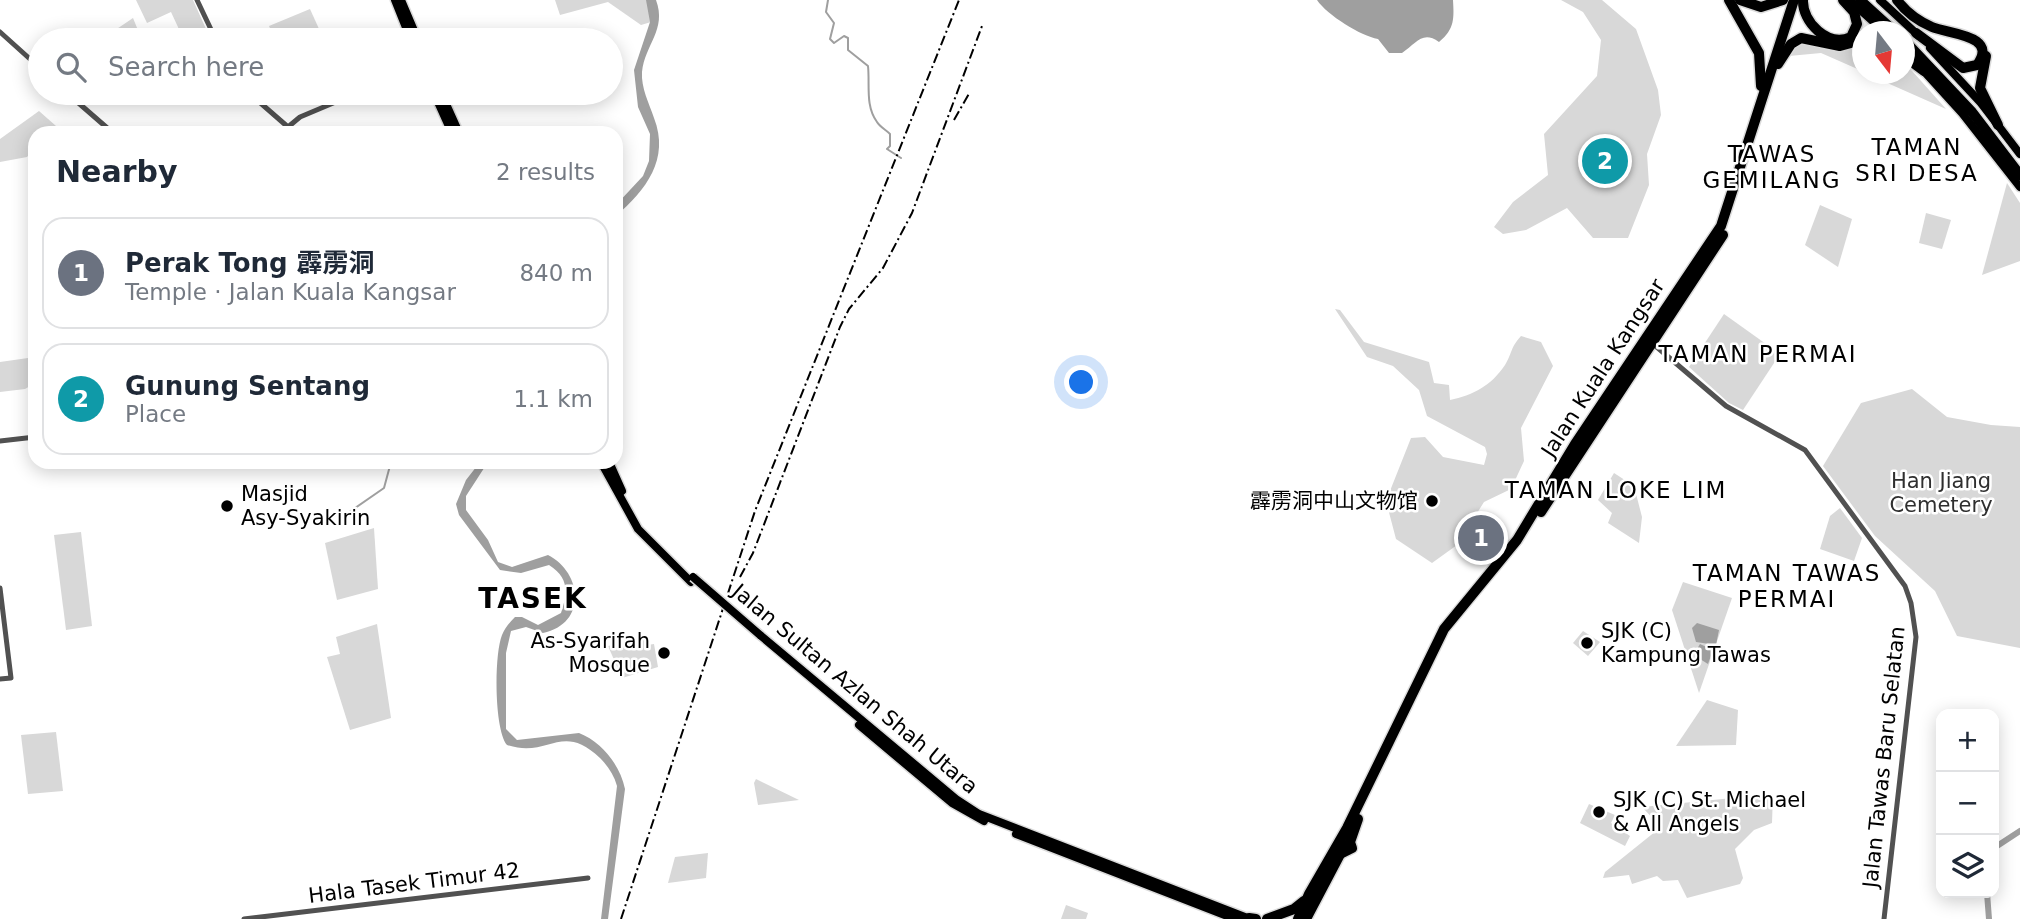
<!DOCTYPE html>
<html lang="en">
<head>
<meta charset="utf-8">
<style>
	body { margin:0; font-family:"DejaVu Sans","Noto Sans SC",sans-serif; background:#f6f6f7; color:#1f2937 }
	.controls { position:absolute; right:21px; bottom:21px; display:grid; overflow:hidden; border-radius:14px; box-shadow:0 4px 18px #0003 }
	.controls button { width:63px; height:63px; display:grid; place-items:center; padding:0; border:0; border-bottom:2px solid #e0e1e3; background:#fff; color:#1f2937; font:35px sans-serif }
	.compass { position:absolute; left:1852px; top:21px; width:63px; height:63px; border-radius:50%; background:#fff; box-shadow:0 4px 18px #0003; rotate:164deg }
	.you { position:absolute; left:1082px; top:383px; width:24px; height:24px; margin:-18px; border:5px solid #fff; border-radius:50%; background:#1a73e8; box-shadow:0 0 0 10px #1a73e833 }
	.badge { display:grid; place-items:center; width:46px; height:46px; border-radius:50%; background:#000; color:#fff; font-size:23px; font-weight:700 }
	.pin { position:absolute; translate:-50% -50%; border:4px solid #fff; box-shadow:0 2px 7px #0006 }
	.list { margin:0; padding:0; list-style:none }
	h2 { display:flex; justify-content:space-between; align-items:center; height:91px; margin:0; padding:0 28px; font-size:30px }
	h2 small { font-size:23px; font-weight:400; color:#747a83 }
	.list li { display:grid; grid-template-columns:46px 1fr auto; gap:21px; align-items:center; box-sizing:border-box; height:112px; margin:0 14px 14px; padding:0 14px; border:2px solid #e0e1e3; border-radius:21px }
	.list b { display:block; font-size:26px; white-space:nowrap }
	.list p { margin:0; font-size:23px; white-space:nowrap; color:#747a83 }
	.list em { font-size:23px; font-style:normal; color:#747a83 }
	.icon { flex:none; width:38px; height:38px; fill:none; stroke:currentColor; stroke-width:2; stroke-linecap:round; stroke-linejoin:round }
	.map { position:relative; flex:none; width:2020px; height:919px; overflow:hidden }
	.search { position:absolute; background:#fff; box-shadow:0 4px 18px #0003; left:28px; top:28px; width:595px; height:77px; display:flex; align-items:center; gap:18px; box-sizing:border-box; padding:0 24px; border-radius:38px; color:#747a83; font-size:26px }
	.panel { position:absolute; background:#fff; box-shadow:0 4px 18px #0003; left:28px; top:126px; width:595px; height:343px; border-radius:21px }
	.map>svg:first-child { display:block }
</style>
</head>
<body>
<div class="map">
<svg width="2020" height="919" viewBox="0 0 2020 919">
	<rect width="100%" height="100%" fill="#fff"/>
	<!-- green -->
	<g fill="#d8d8d8">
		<path d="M 136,0 L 193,0 L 211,40 L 184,40 L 171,12 L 147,23 Z"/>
		<path d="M 555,0 L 647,0 L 651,22 L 641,25 L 608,2 L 560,15 Z"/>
		<path d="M 1561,0 L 1602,0 L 1636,29 L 1658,90 L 1661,115 L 1647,154 L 1649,185 L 1628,238 L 1593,238 L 1567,208 L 1526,230 L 1503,234 L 1494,227 L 1513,202 L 1548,175 L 1544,134 L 1597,76 L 1601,40 L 1583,12 Z"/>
		<path d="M 310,9 L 324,40 L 275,40 L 269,26 Z"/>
		<path d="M 133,18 L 142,40 L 108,40 L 105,37 Z"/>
		<path d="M 1806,41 L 1862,43 L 1862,71 L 1821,53 L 1789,56 L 1792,47 Z"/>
		<path d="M 1905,63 L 1946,109 L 1867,74 L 1904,74 Z"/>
		<path d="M 39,111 L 56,126 L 49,133 L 35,133 L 35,148 L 27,157 L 0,162 L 0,139 Z"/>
		<path d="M 2007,183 L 2020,203 L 2020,261 L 1982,275 Z"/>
		<path d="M 1820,205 L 1852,219 L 1838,267 L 1805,245 Z"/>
		<path d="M 1926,213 L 1951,220 L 1942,249 L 1919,243 Z"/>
		<path d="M 1335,309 L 1340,310 L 1364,342 L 1429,362 L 1434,383 L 1449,385 L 1450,400 C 1473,395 1491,386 1505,365 C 1512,354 1510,348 1521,336 L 1541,342 L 1553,366 L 1521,428 L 1524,461 L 1511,489 L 1484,502 L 1457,545 L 1432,563 L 1396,539 L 1386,501 L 1411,438 L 1425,437 L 1443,457 L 1484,465 L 1487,454 L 1485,447 L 1427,416 L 1419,390 L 1393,366 L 1367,357 Z"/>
		<path d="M 1724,314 L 1780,354 L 1743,410 L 1729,403 L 1689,367 Z"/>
		<path d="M 35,357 L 35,383 L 25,389 L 0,392 L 0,362 Z"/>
		<path d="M 1912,389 L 1947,417 L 1991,425 L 2020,427 L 2020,648 L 1957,636 L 1935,591 L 1875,536 L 1823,466 L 1861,403 Z"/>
		<path d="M 1614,473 L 1634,486 L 1642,517 L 1639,543 L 1608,523 L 1612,513 L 1598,500 Z"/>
		<path d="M 1840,508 L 1862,538 L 1854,561 L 1820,549 L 1830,516 Z"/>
		<path d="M 374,528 L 378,589 L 337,600 L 325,543 Z"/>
		<path d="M 81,532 L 92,626 L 66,630 L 54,535 Z"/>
		<path d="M 1683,582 L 1732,598 L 1699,693 L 1672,610 Z"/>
		<path d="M 377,624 L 391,718 L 350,730 L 327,657 L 340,654 L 336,637 Z"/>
		<path d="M 1583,631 L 1600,642 L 1588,656 L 1573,643 Z"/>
		<path d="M 646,638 L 647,645 L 654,644 L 658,667 L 622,678 L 608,646 Z"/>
		<path d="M 1707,700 L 1738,710 L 1736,745 L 1676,746 Z"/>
		<path d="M 56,732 L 63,791 L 28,794 L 21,735 Z"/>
		<path d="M 756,779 L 799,800 L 758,805 L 754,783 Z"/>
		<path d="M 1773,794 L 1772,823 L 1754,830 L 1735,849 L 1743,878 L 1740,884 L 1687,898 L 1678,880 L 1663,881 L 1657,876 L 1632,884 L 1629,875 L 1603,878 L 1605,872 L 1661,827 L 1642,807 Z"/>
		<path d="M 1589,804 L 1615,815 L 1611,823 L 1630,836 L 1625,846 L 1580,823 Z"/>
		<path d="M 708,853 L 706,878 L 668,883 L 675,857 Z"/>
		<path d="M 1066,905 L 1088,913 L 1086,919 L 1061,919 Z"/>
	</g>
	<!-- water -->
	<g fill="#9f9f9f">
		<path d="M 646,0 L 656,0 C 667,30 645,44 642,72 C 641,88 649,103 654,118 C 670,159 646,190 616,216 L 616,205 L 643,176 L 649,161 L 650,134 L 638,107 L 634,70 L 650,22 Z"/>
		<path d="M 1317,0 L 1453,0 C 1454,18 1455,29 1439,42 C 1422,30 1416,44 1402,53 L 1389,53 L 1378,39 C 1361,36 1327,15 1317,0 Z"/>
		<path d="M 480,462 L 488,462 L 466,496 L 466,510 L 488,540 L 498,562 L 512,567 L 548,555 C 583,573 587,624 543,633 L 526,627 L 511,631 L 506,653 L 506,729 L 517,740 L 579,733 C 602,742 620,765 625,789 L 608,919 L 601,919 L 617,786 C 614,775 608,766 600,758 C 561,721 549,759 507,745 C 494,729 494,655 502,635 C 505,628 509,623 515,617 L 522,617 L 538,625 L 561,613 C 568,592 569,578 549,565 L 521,573 L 500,570 L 459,515 L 456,504 L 466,480 Z"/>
		<path d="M 1697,623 L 1719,630 L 1716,645 L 1696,642 L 1692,628 Z"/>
		<path d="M 1700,644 L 1713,650 L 1708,664 L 1700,659 L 1697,649 Z"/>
	</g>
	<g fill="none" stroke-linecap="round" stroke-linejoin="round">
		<!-- stream -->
		<g stroke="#9f9f9f" stroke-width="2">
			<path d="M 828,0 L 826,12 L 834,23 L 830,39 L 834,43 L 844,36 L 848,38 L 848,50 L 868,66 C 870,84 865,106 877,122 C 880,127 886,130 890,134 L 890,146 L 887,149 L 901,158"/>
			<path d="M 345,515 L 384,488 L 391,462"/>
		</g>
		<!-- river -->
		<g stroke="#9f9f9f" stroke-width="6">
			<path d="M 1994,848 L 2020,831"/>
			<path d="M 1987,893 L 1989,919"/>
		</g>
		<!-- major casing -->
		<g stroke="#dbdbdb" stroke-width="11">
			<g id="major">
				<path d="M 395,0 L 411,40"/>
				<path d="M 401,0 L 418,40"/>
				<path d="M 1849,0 L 1885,32"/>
				<path d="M 1880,0 L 1919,36"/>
				<path d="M 1930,48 L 1981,103 L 2020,154"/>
				<path d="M 1921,68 L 1962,113 L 2020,187"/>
				<path d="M 434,93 L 452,133"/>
				<path d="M 441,93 L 459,133"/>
				<path d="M 601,462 L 638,529 L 691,582"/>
				<path d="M 609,462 L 622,491"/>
				<path d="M 760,635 L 956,799 L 979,814 L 1250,919"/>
				<path d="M 859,725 L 952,803 L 984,821"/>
				<path d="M 1016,834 L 1235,919"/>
			</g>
		</g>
		<!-- highway casing -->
		<g stroke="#dbdbdb" stroke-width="13">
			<g id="highway">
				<path d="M 1729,0 L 1759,53 L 1761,86"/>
				<path d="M 1740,0 L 1761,7 L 1783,0"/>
				<path d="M 1803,0 C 1802,22 1828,48 1851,37 L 1857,24 L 1854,12 L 1843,0"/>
				<path d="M 1860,0 L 1895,32"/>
				<path d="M 1897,0 C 1906,12 1918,21 1932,27 C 1949,34 1999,35 1977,65 L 1963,68 L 1916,33"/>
				<path d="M 1904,40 L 1972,112 L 2020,175"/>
				<path d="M 1904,56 L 1924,71"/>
				<path d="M 1986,56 L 1980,88 L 1998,125"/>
				<path d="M 1778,64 L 1791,44 L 1801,38 L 1840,46 L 1862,40"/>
				<path d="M 1541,512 L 1723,235"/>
				<path d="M 1340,854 L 1352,848 L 1350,842 L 1358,819"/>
				<path d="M 1249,918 L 1256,919"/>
				<path d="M 1267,919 L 1294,909 L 1304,901"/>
				<path d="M 1298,919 L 1309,894 L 1347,828 L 1444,629 L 1517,540 L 1575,444 L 1721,226 L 1794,0"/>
				<path d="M 1306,919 L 1345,845"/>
			</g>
		</g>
		<!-- minor -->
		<g stroke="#515151" stroke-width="5">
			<path d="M 197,0 L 216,40"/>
			<path d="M 0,32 L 40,68"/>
			<path d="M 67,93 L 113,133"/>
			<path d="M 249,93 L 288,127 L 300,117 L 357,93"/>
			<path d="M 1652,343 L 1726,406 L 1805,450 L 1905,586 L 1911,603 L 1916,637 L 1884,919"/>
			<path d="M 0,441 L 35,437"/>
			<path d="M 0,588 L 11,678 L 0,679"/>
			<path d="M 244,919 L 588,878"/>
		</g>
		<!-- major -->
		<use href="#major" stroke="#000" stroke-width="8"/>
		<!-- highway -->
		<use href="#highway" stroke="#000" stroke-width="10"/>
		<!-- rail -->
		<g stroke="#000" stroke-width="2" stroke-dasharray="10 3.5 2 3.5" stroke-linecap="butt">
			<path d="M 954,120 L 970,92"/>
			<path d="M 740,577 L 753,553 L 840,327 L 849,309 L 883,268 L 912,213 L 982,26"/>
			<path d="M 621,919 L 755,511 L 959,0"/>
		</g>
		<!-- major-bridge casing -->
		<g stroke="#dbdbdb" stroke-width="11" stroke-linecap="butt">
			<path id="major-bridge" d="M 693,577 L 760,635"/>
		</g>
		<!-- major-bridge -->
		<use href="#major-bridge" stroke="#000" stroke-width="8"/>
	</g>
	<!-- markers -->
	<g fill="#000" stroke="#fff" stroke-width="2.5">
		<circle cx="1432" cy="501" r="7"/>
		<circle cx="227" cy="506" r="7"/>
		<circle cx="1587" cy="643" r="7"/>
		<circle cx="664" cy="653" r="7"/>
		<circle cx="1599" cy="812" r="7"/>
	</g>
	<g text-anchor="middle" stroke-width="5" stroke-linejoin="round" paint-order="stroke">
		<!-- street labels -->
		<g font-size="21" fill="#000" stroke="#fff">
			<text transform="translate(1603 368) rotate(-57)" y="7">Jalan Kuala Kangsar</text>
			<text transform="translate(855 689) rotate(40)" y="7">Jalan Sultan Azlan Shah Utara</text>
			<text transform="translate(1884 757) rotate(-84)" y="7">Jalan Tawas Baru Selatan</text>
			<text transform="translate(414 883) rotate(-7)" y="7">Hala Tasek Timur 42</text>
		</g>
		<!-- park labels -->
		<g font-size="21" fill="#2f2f2f" stroke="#fff">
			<text x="1941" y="488">Han Jiang<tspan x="1941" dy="24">Cemetery</tspan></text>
		</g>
		<!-- poi labels -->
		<g font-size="21" fill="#000" stroke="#fff" text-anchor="start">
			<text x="241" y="501">Masjid<tspan x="241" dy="24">Asy-Syakirin</tspan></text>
			<text x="1418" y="508" text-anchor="end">霹雳洞中山文物馆</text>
			<text x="1601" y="638">SJK (C)<tspan x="1601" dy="24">Kampung Tawas</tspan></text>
			<text x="650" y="648" text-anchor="end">As-Syarifah<tspan x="650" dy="24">Mosque</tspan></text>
			<text x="1613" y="807">SJK (C) St. Michael<tspan x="1613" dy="24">&amp; All Angels</tspan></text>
		</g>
		<!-- neighbourhood labels -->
		<g font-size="23" letter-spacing="2" fill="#000" stroke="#fff">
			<text x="1917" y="155">TAMAN<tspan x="1917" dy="26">SRI DESA</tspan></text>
			<text x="1772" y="162">TAWAS<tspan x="1772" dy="26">GEMILANG</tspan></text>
			<text x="1758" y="362">TAMAN PERMAI</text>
			<text x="1616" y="498">TAMAN LOKE LIM</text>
			<text x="1787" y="581">TAMAN TAWAS<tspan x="1787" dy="26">PERMAI</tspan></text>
		</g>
		<!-- district labels -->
		<g font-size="28" font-weight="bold" letter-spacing="2" fill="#000" stroke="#fff">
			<text x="533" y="608">TASEK</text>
		</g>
	</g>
</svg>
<div class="controls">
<button>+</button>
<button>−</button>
<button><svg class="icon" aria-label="layers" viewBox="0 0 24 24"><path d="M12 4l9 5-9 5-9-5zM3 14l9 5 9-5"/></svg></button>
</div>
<svg class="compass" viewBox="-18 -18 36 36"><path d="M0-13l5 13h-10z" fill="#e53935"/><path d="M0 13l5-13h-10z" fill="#747a83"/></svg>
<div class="you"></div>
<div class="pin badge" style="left:1481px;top:538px;background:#6b7280">1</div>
<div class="pin badge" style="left:1605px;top:161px;background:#0f9aa8">2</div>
<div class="search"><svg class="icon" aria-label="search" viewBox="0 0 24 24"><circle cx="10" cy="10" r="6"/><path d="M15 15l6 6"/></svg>Search here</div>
<section class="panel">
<h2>Nearby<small>2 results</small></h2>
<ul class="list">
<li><span class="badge" style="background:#6b7280">1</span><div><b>Perak Tong 霹雳洞</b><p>Temple · Jalan Kuala Kangsar</p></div><em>840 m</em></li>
<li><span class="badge" style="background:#0f9aa8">2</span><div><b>Gunung Sentang</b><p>Place</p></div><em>1.1 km</em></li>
</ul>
</section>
</div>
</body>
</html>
